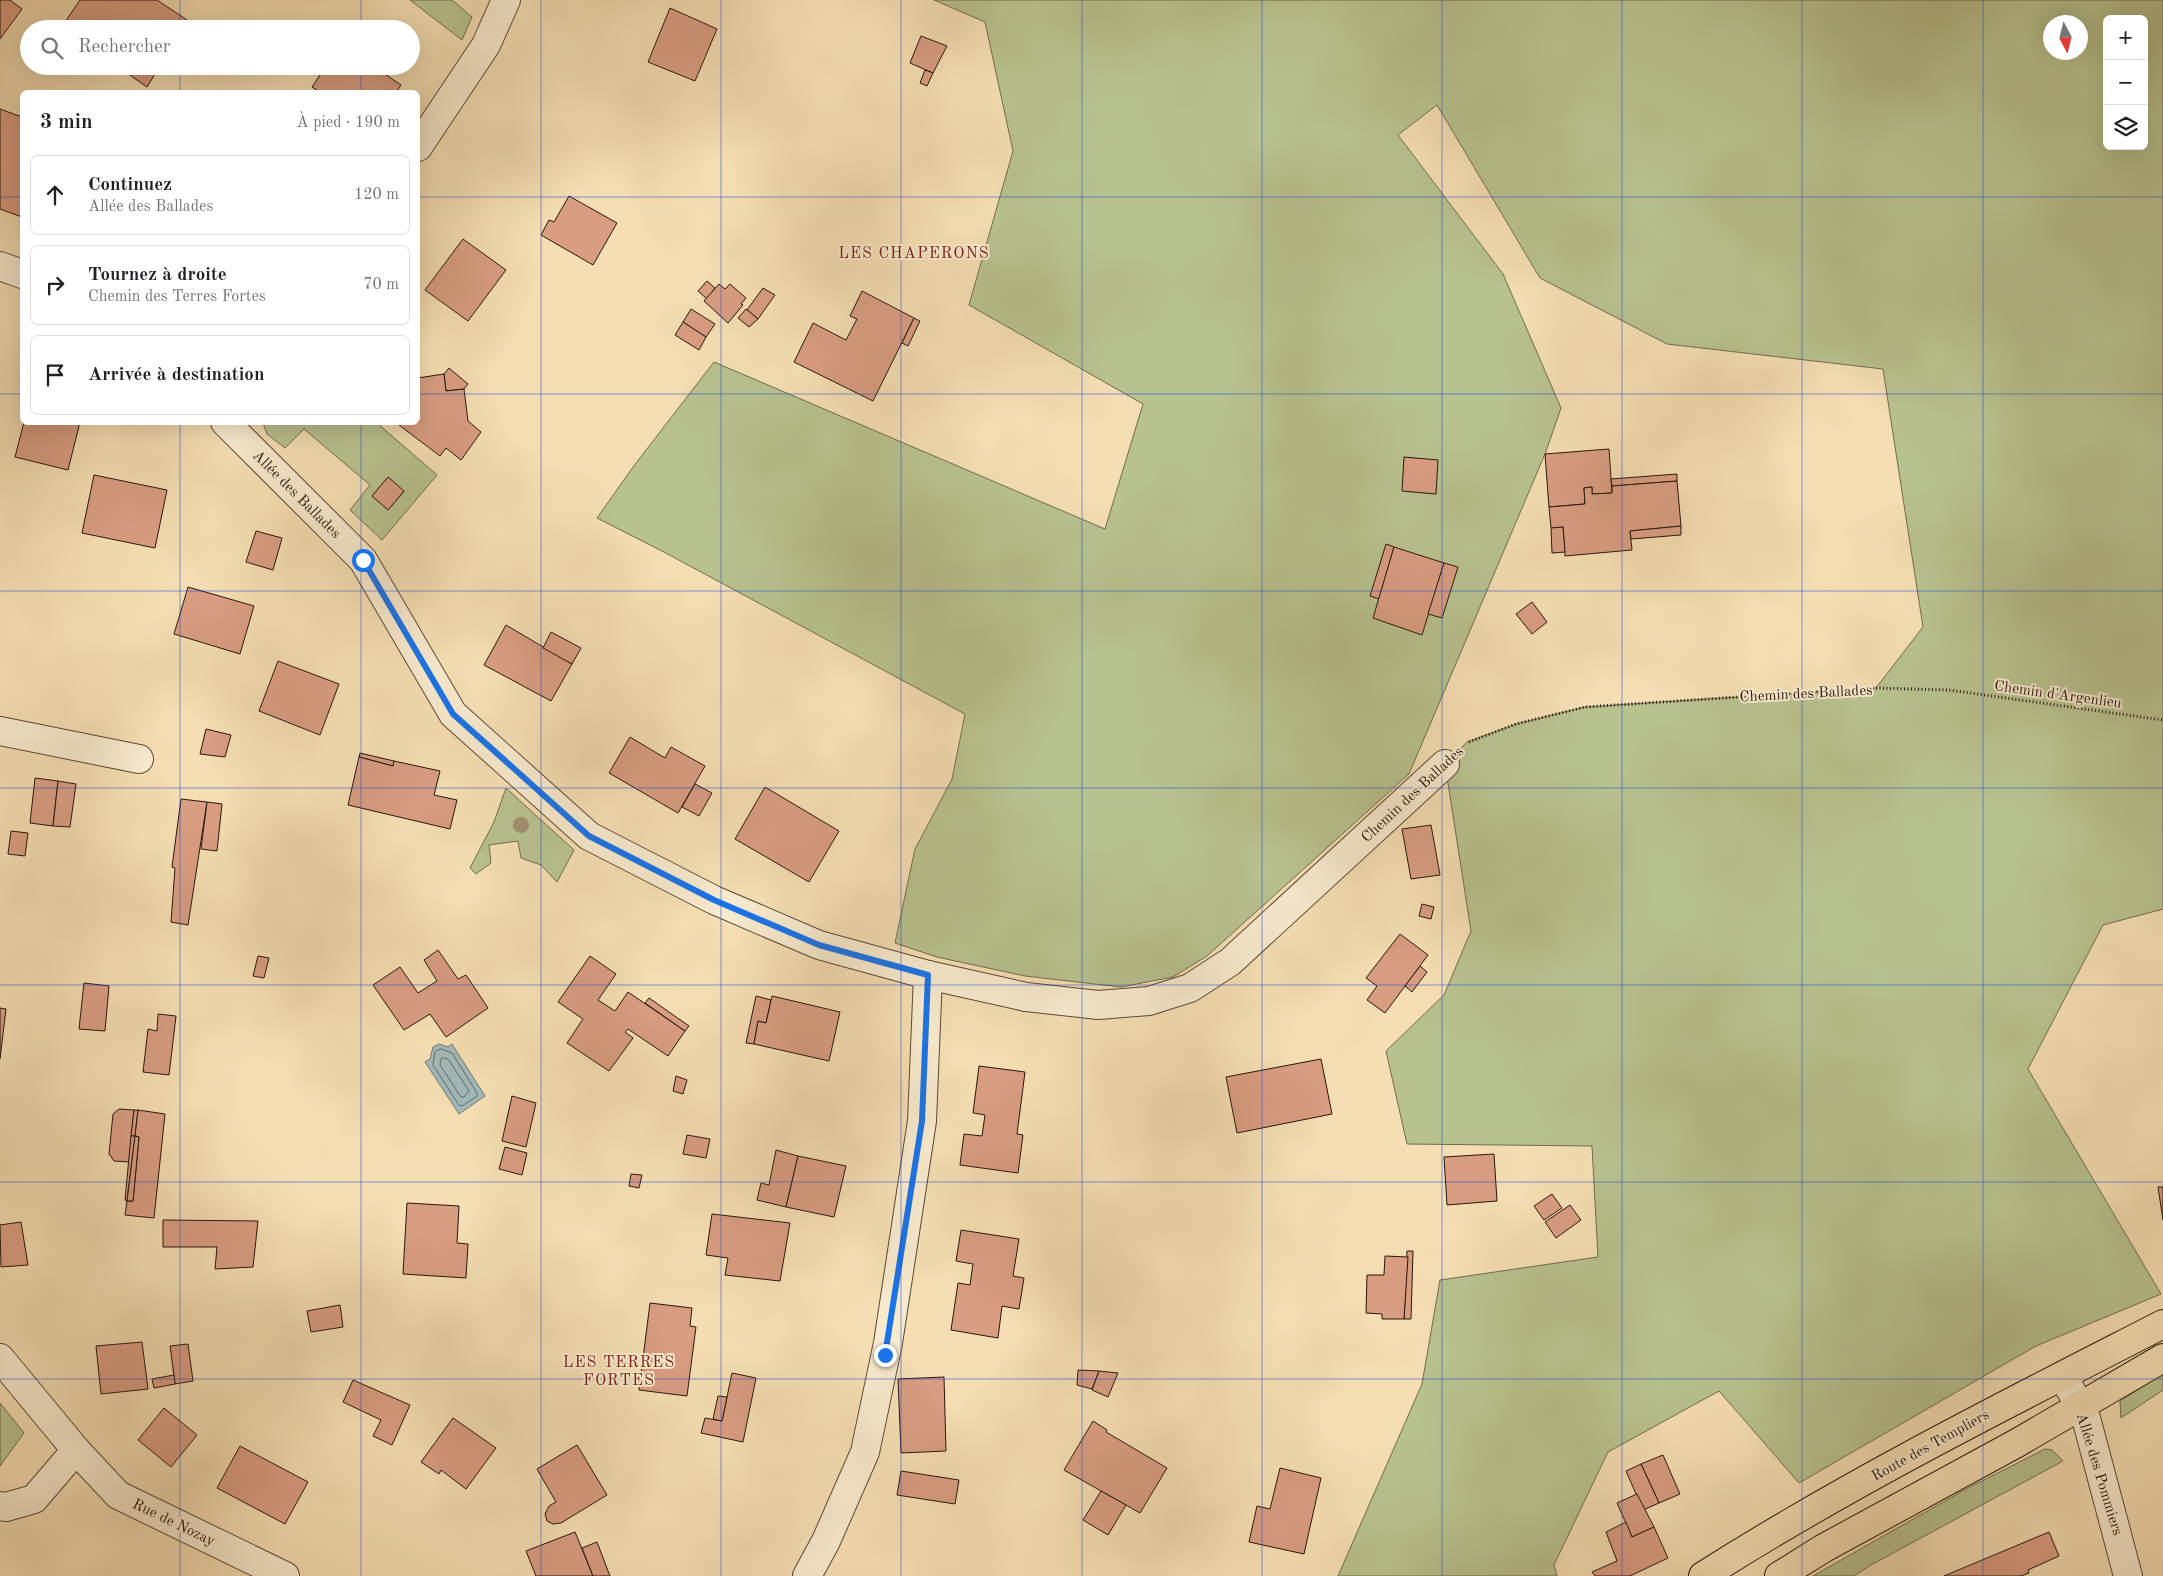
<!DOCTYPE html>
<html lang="fr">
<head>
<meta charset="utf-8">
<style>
	body { margin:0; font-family:"Old Standard TT",serif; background:#f2f2f2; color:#202124 }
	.controls { position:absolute; right:15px; top:15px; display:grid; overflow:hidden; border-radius:8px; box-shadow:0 5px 20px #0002 }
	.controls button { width:45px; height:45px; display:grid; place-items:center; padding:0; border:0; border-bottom:1px solid #e0e0e0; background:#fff; color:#202124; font:25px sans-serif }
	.compass { position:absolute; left:2043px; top:15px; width:45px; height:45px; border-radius:50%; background:#fff; box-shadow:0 5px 20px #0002; rotate:173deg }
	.stop { position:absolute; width:15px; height:15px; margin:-11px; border:4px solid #1a73e8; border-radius:50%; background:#fff }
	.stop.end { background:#1a73e8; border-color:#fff; box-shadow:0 1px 5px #0008 }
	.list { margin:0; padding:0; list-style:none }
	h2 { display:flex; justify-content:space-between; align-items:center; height:65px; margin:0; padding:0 20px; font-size:21px }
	h2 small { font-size:16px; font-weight:400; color:#757577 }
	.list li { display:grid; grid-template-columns:32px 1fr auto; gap:15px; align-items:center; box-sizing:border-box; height:80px; margin:0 10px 10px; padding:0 10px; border:1px solid #e0e0e0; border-radius:8px }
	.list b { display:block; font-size:19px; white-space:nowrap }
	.list p { margin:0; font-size:16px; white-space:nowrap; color:#757577 }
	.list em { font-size:16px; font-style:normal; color:#757577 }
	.icon { flex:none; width:28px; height:28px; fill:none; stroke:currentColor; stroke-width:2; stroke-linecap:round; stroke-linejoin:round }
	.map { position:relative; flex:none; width:2163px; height:1576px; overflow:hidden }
	.search { position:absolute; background:#fff; box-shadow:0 5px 20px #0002; left:20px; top:20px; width:400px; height:55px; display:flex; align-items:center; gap:12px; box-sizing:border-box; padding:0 18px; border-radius:28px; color:#757577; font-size:19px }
	.panel { position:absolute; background:#fff; box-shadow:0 5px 20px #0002; left:20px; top:90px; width:400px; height:335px; border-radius:8px }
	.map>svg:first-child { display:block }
</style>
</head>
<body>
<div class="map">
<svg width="2163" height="1576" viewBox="0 0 2163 1576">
	<rect width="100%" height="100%" fill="#f5deb3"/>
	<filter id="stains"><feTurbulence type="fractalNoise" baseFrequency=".004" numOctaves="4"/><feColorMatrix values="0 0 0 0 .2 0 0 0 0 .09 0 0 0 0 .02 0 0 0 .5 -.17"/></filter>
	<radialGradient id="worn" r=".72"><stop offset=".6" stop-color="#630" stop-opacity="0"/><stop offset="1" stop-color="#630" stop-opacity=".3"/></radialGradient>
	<!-- green -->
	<g fill="#b8c28f" stroke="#706c4d" fill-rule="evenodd">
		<path d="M 410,0 L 452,0 L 472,17 L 462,40 Z"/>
		<path d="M 934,0 L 2163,0 L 2163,909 L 2103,925 L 2028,1069 L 2161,1294 L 2036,1346 L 1799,1483 L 1719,1391 L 1608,1452 L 1554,1565 L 1557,1576 L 1338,1576 L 1422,1384 L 1440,1280 L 1598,1257 L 1592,1146 L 1407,1144 L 1386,1051 L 1444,995 L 1471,931 L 1445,764 L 1467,742 L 1516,724 L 1585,707 L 1876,688 L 1923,627 L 1883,369 L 1667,344 L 1540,278 L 1437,105 L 1398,135 L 1503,274 L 1561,408 L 1545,454 L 1409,774 L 1207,956 L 1173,977 L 1121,987 L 1025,976 L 937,957 L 895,943 L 915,849 L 952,779 L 965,714 L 662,551 L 597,518 L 633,467 L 714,362 L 1105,529 L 1143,404 L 969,305 L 1013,151 L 985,22 ZM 2107,19 L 2144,19 L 2144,146 L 2107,146 ZM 2050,22 L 2080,22 L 2080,52 L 2050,52 Z"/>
		<path d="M 263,423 L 377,423 L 437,475 L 382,540 L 350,510 L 370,485 L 304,429 L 285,448 L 267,434 ZM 388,477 L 404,492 L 388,510 L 372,496 Z"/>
		<path d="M 506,788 L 574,850 L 557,882 L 541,865 L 521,858 L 518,841 L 489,845 L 491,863 L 476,874 L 470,868 L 494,822 Z"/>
		<path d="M 2163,1374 L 2163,1390 L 2121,1418 L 2120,1401 Z"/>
		<path d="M 0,1403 L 24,1433 L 0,1466 Z"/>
		<path d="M 2045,1449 L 2052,1450 L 2063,1461 L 1871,1565 L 1854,1576 L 1813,1576 L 1966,1489 Z"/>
	</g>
	<!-- water -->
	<path fill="#a2b9b9" stroke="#717873" d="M 439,1044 L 448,1047 L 452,1044 L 485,1096 L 459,1114 L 425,1062 L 430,1059 L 433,1047 Z"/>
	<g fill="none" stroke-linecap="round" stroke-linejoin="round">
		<!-- shore -->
		<g stroke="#656862" stroke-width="1">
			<path d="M 441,1049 L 452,1053 L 477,1093 L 477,1096 L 462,1106 L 459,1105 L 433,1065 L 435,1052 Z"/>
			<path d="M 442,1058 L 448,1059 L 469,1091 L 464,1097 L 461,1097 L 440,1065 Z"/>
		</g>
	</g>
	<!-- building -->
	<g fill="#d99d82" stroke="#28160b">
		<path d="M 0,0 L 10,0 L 22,9 L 0,39 Z"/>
		<path d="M 80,0 L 157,0 L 190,22 L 185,29 L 61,28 Z"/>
		<path d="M 670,8 L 717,29 L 695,81 L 648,62 Z"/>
		<path d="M 921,36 L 947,46 L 933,73 L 910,63 Z"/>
		<path d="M 117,66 L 160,66 L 147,87 Z"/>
		<path d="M 326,66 L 373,66 L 401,85 L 396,92 L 320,92 L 312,87 Z"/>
		<path d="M 925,70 L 933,73 L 927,86 L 920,83 Z"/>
		<path d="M 0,109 L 22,117 L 22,217 L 0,209 Z"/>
		<path d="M 569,196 L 617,223 L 593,265 L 541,235 L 549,220 L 554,222 Z"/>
		<path d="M 463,239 L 506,270 L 468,321 L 425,290 Z"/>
		<path d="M 707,281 L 715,288 L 707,299 L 698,291 Z"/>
		<path d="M 719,284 L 725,289 L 730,284 L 746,298 L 741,304 L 743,305 L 728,323 L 704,301 Z"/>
		<path d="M 763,288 L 775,295 L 758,319 L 747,310 Z"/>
		<path d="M 862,291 L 914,318 L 873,401 L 794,362 L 813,323 L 846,340 L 857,319 L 850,316 Z"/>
		<path d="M 691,309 L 715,324 L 706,337 L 683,322 Z"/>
		<path d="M 746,309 L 758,319 L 749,327 L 738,318 Z"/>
		<path d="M 914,318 L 920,321 L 908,346 L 902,343 Z"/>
		<path d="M 683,322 L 706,337 L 699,350 L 675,335 Z"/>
		<path d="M 449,368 L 468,384 L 464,389 L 446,391 L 444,374 Z"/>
		<path d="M 444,374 L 446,391 L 464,389 L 468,421 L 481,432 L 461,460 L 446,448 L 440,456 L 399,425 L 401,422 L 418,422 L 418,378 Z"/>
		<path d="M 24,422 L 80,422 L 68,470 L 15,457 Z"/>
		<path d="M 1609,449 L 1612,493 L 1592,494 L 1592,487 L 1584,488 L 1585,504 L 1549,507 L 1545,454 Z"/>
		<path d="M 1404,457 L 1438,460 L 1436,494 L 1402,491 Z"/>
		<path d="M 1677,474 L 1677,481 L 1612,486 L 1611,479 Z"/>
		<path d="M 94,475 L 167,490 L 155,548 L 82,533 Z"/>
		<path d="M 388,477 L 404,491 L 388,510 L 372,496 Z"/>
		<path d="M 1677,481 L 1681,526 L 1630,531 L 1632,550 L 1565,556 L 1563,527 L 1551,528 L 1549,507 L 1585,504 L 1584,488 L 1592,487 L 1592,494 L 1612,493 L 1612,486 Z"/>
		<path d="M 1681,526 L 1681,535 L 1631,539 L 1630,531 Z"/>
		<path d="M 1563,527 L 1565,552 L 1552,553 L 1551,528 Z"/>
		<path d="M 256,531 L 282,538 L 273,570 L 246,562 Z"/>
		<path d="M 1386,544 L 1394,547 L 1379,599 L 1370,596 Z"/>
		<path d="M 1394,547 L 1444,563 L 1422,635 L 1373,618 Z"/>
		<path d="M 1444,563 L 1458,567 L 1442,618 L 1428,614 Z"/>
		<path d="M 188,587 L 254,606 L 240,654 L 174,634 Z"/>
		<path d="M 1532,602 L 1547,622 L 1532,634 L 1516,614 Z"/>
		<path d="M 506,625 L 572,664 L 551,701 L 484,665 Z"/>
		<path d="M 551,632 L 581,648 L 572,664 L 543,648 Z"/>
		<path d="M 278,661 L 339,684 L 320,735 L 259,711 Z"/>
		<path d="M 206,729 L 231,735 L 225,757 L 200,754 Z"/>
		<path d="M 630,737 L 665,758 L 671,747 L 705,766 L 678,813 L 609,773 Z"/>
		<path d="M 360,753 L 394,761 L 393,766 L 359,757 Z"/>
		<path d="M 359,757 L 393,766 L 394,761 L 440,771 L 434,795 L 457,800 L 450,829 L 348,805 Z"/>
		<path d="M 35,778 L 58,781 L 53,826 L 30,823 Z"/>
		<path d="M 58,781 L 76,784 L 70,827 L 53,826 Z"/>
		<path d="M 695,784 L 712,793 L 699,816 L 682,807 Z"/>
		<path d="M 765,787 L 839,831 L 809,882 L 735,839 Z"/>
		<path d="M 181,799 L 207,802 L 188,925 L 171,922 L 175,868 L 172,867 Z"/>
		<path d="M 207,802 L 222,804 L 217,851 L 201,849 Z"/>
		<path d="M 1431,825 L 1440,875 L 1411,879 L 1402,829 Z"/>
		<path d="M 11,831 L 28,833 L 25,856 L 8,854 Z"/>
		<path d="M 1422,904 L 1434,907 L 1431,919 L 1419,916 Z"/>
		<path d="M 1400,934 L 1428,955 L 1385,1013 L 1367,1000 L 1377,986 L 1366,978 Z"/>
		<path d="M 438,950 L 458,979 L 466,975 L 488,1008 L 446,1037 L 430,1014 L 404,1030 L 373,985 L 400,967 L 418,993 L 437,981 L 424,960 Z"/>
		<path d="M 258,956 L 269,958 L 264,978 L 253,976 Z"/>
		<path d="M 590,956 L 616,974 L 598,1000 L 615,1011 L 628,992 L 685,1031 L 668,1056 L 628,1029 L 625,1032 L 633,1038 L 609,1071 L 567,1043 L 583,1019 L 558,1002 Z"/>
		<path d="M 1420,966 L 1427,972 L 1412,992 L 1405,986 Z"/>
		<path d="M 84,983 L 109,986 L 105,1031 L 79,1029 Z"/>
		<path d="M 756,996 L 771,1000 L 766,1023 L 758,1021 L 754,1044 L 746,1043 Z"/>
		<path d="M 772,996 L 840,1012 L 829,1061 L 754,1044 L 758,1021 L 766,1023 Z"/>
		<path d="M 649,998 L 689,1026 L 685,1031 L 645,1003 Z"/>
		<path d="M 0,1008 L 6,1009 L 0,1059 Z"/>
		<path d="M 158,1014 L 176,1016 L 169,1075 L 143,1072 L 148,1029 L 157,1031 Z"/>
		<path d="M 1321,1059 L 1332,1114 L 1237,1133 L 1226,1077 Z"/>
		<path d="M 979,1066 L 1025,1072 L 1017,1134 L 1023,1135 L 1018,1173 L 960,1165 L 964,1134 L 982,1136 L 985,1115 L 973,1113 Z"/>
		<path d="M 676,1076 L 687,1080 L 683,1094 L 673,1091 Z"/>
		<path d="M 512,1096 L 536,1103 L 526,1147 L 502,1141 Z"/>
		<path d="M 119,1109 L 134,1110 L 129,1162 L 114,1161 L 109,1154 L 113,1114 Z"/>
		<path d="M 134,1110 L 138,1110 L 135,1136 L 131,1136 Z"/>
		<path d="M 138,1110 L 165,1114 L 154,1218 L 125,1215 L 127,1201 L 133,1201 L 139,1137 L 135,1136 Z"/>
		<path d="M 687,1135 L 710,1139 L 706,1158 L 683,1154 Z"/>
		<path d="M 131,1136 L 135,1136 L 127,1201 L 125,1200 Z"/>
		<path d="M 135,1136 L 139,1137 L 133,1201 L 127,1201 Z"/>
		<path d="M 505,1147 L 527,1153 L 522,1175 L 499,1169 Z"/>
		<path d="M 776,1150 L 798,1156 L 786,1207 L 757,1200 L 761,1183 L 769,1185 Z"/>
		<path d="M 1494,1154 L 1497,1201 L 1447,1205 L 1444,1157 Z"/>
		<path d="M 798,1156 L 846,1166 L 834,1217 L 786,1207 Z"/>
		<path d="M 631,1174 L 642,1175 L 639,1188 L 629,1186 Z"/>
		<path d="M 2158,1187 L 2163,1187 L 2163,1220 Z"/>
		<path d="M 1552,1194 L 1562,1208 L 1544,1220 L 1534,1206 Z"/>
		<path d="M 407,1203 L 459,1206 L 457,1243 L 468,1244 L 466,1278 L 403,1274 Z"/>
		<path d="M 1570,1205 L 1581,1220 L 1556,1238 L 1545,1222 Z"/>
		<path d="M 712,1214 L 790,1223 L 780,1281 L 725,1275 L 728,1258 L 706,1255 Z"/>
		<path d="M 163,1220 L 258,1221 L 253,1267 L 215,1269 L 217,1247 L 163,1247 Z"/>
		<path d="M 21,1222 L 28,1265 L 1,1267 L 0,1225 Z"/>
		<path d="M 961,1230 L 1019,1239 L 1013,1276 L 1024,1278 L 1019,1309 L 1002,1306 L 998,1338 L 951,1330 L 958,1283 L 970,1285 L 973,1264 L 956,1261 Z"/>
		<path d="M 1407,1251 L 1413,1251 L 1411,1319 L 1404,1319 Z"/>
		<path d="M 1385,1256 L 1408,1257 L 1404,1319 L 1382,1319 L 1382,1314 L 1366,1313 L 1367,1275 L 1384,1275 Z"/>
		<path d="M 650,1303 L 692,1308 L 690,1326 L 696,1327 L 687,1396 L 639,1390 Z"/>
		<path d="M 340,1305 L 343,1327 L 311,1332 L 307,1311 Z"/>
		<path d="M 142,1342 L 148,1389 L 101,1394 L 96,1346 Z"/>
		<path d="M 188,1344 L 193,1381 L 175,1384 L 170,1346 Z"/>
		<path d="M 1078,1370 L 1099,1371 L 1092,1389 L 1077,1385 Z"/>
		<path d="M 1099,1371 L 1118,1373 L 1108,1397 L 1092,1390 Z"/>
		<path d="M 732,1373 L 756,1378 L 743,1442 L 701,1433 L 705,1418 L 722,1421 Z"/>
		<path d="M 174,1375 L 175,1384 L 154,1388 L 152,1379 Z"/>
		<path d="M 944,1377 L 946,1451 L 901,1453 L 898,1379 Z"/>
		<path d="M 353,1380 L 410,1405 L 392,1445 L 373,1436 L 381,1420 L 343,1402 Z"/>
		<path d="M 718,1396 L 727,1397 L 722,1421 L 713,1419 Z"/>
		<path d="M 164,1408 L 197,1435 L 171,1467 L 138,1440 Z"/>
		<path d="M 453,1418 L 496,1448 L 466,1489 L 441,1470 L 439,1474 L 421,1462 Z"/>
		<path d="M 1093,1421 L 1107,1430 L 1106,1432 L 1167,1468 L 1140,1513 L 1064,1470 Z"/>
		<path d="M 577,1445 L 607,1495 L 561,1523 L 553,1524 L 547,1521 L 545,1514 L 549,1506 L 556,1502 L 537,1469 Z"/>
		<path d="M 240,1446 L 308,1482 L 285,1524 L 217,1488 Z"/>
		<path d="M 1663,1455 L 1680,1494 L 1659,1503 L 1641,1464 Z"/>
		<path d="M 1641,1464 L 1659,1503 L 1643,1510 L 1626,1471 Z"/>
		<path d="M 1280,1468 L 1321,1478 L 1304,1554 L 1249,1542 L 1257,1506 L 1270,1509 Z"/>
		<path d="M 901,1471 L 959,1480 L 955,1504 L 897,1495 Z"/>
		<path d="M 1101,1491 L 1126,1505 L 1108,1535 L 1083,1520 Z"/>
		<path d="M 1637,1494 L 1654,1527 L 1632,1537 L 1617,1503 Z"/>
		<path d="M 1626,1522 L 1632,1537 L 1654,1527 L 1668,1558 L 1630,1576 L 1595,1576 L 1592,1572 L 1617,1561 L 1606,1532 Z"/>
		<path d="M 575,1532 L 593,1576 L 536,1576 L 526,1551 Z"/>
		<path d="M 2049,1532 L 2059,1556 L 2028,1570 L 2029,1573 L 2021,1576 L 1944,1576 Z"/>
		<path d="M 597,1542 L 608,1571 L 610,1576 L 593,1576 L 582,1548 Z"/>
	</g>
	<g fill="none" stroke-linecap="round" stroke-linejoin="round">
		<!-- minor casing -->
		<g stroke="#5b4835" stroke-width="30">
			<g id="minor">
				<path d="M 418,147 L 486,45 L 506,0"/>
				<path d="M 0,266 L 22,274"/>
				<path d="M 225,422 L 363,560 L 453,714 L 589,836 L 714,900 L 819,945 L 928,975 L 1026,997 L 1098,1005 L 1149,1001 L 1190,988 L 1230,962 L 1445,764"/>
				<path d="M 0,731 L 139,759"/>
				<path d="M 0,1358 L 76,1450 L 118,1495 L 285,1576"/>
				<path d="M 2063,1376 L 2086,1418 L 2128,1576"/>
				<path d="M 0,1506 L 6,1507 L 34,1499 L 76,1450"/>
				<path d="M 807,1576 L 826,1541 L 865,1452 L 888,1343 L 922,1121 L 928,975"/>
			</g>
		</g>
		<!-- major casing -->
		<g stroke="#28160b" stroke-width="30">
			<g id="major">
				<path d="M 1703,1576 C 1851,1482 2007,1404 2163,1324"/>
				<path d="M 1779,1576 L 1824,1548 L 2017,1443 L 2163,1358"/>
			</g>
		</g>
		<!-- path -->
		<path stroke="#28160b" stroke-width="3" stroke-dasharray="1 2.5" stroke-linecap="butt" d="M 1469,742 L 1516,724 L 1585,707 L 1876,688 L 1949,690 L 2163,720"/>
		<!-- minor -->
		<use href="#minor" stroke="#f8eace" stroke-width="28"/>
		<!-- major -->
		<use href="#major" stroke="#f5deb3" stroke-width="28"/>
	</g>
	<!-- trees -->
	<circle fill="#a09170" cx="521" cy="825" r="8"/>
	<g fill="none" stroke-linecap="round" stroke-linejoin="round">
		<!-- route -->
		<path stroke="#1a73e8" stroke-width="6" d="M 363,560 L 453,714 L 589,836 L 714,900 L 819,945 L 928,975 L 922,1121 L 885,1355"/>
	</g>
	<!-- grid -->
	<path fill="none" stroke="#1d4ed8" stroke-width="1" stroke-opacity="0.55" d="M 180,0 L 180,29M 361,0 L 361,29M 541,0 L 541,1576M 721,0 L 721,1576M 901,0 L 901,1576M 1082,0 L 1082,1576M 1262,0 L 1262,1576M 1442,0 L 1442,1576M 1622,0 L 1622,1576M 1802,0 L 1802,1576M 1983,0 L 1983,1576M 180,66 L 180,92M 361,66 L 361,92M 0,197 L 22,197M 418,197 L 2163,197M 0,394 L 22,394M 418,394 L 2163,394M 180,422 L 180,1576M 361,422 L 361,1576M 0,591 L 2163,591M 0,788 L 2163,788M 0,985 L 2163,985M 0,1182 L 2163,1182M 0,1379 L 2163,1379"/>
	<g text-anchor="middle" stroke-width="4" stroke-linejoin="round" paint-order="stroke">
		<!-- street labels -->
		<g font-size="15" fill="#28160b" stroke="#f8eace">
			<text transform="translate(297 494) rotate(45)" y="5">Allée des Ballades</text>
			<text transform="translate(1806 693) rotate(-3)" y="5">Chemin des Ballades</text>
			<text transform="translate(2058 694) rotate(8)" y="5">Chemin d'Argenlieu</text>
			<text transform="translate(1412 794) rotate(-43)" y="5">Chemin des Ballades</text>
			<text transform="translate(1930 1445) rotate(-29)" y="5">Route des Templiers</text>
			<text transform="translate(2100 1474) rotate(73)" y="5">Allée des Pommiers</text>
			<text transform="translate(174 1522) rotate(26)" y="5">Rue de Nozay</text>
		</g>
		<!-- neighbourhood labels -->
		<g font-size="16" letter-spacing="1" fill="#7a1f14" stroke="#f8eace">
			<text x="914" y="258">LES CHAPERONS</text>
			<text x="619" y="1367">LES TERRES<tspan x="619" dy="18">FORTES</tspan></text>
		</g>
	</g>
	<rect width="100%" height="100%" filter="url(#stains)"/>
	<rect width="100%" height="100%" fill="url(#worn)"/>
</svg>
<div class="controls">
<button>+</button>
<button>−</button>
<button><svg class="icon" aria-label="layers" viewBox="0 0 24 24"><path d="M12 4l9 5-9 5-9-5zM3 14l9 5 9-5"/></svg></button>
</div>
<svg class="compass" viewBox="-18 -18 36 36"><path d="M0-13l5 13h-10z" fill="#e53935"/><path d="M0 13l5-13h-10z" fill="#757577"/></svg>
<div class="stop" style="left:363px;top:560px"></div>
<div class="stop end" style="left:885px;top:1355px"></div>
<div class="search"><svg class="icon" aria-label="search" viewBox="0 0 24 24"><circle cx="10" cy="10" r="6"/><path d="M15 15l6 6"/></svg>Rechercher</div>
<section class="panel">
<h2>3 min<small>À pied · 190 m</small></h2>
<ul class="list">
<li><svg class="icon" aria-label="ahead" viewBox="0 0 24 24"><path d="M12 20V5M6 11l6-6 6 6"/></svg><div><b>Continuez</b><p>Allée des Ballades</p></div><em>120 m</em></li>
<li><svg class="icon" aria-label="right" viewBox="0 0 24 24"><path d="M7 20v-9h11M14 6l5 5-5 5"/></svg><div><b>Tournez à droite</b><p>Chemin des Terres Fortes</p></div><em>70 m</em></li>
<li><svg class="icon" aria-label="arrive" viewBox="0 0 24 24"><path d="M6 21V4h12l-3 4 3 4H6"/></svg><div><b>Arrivée à destination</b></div></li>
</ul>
</section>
</div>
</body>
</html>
